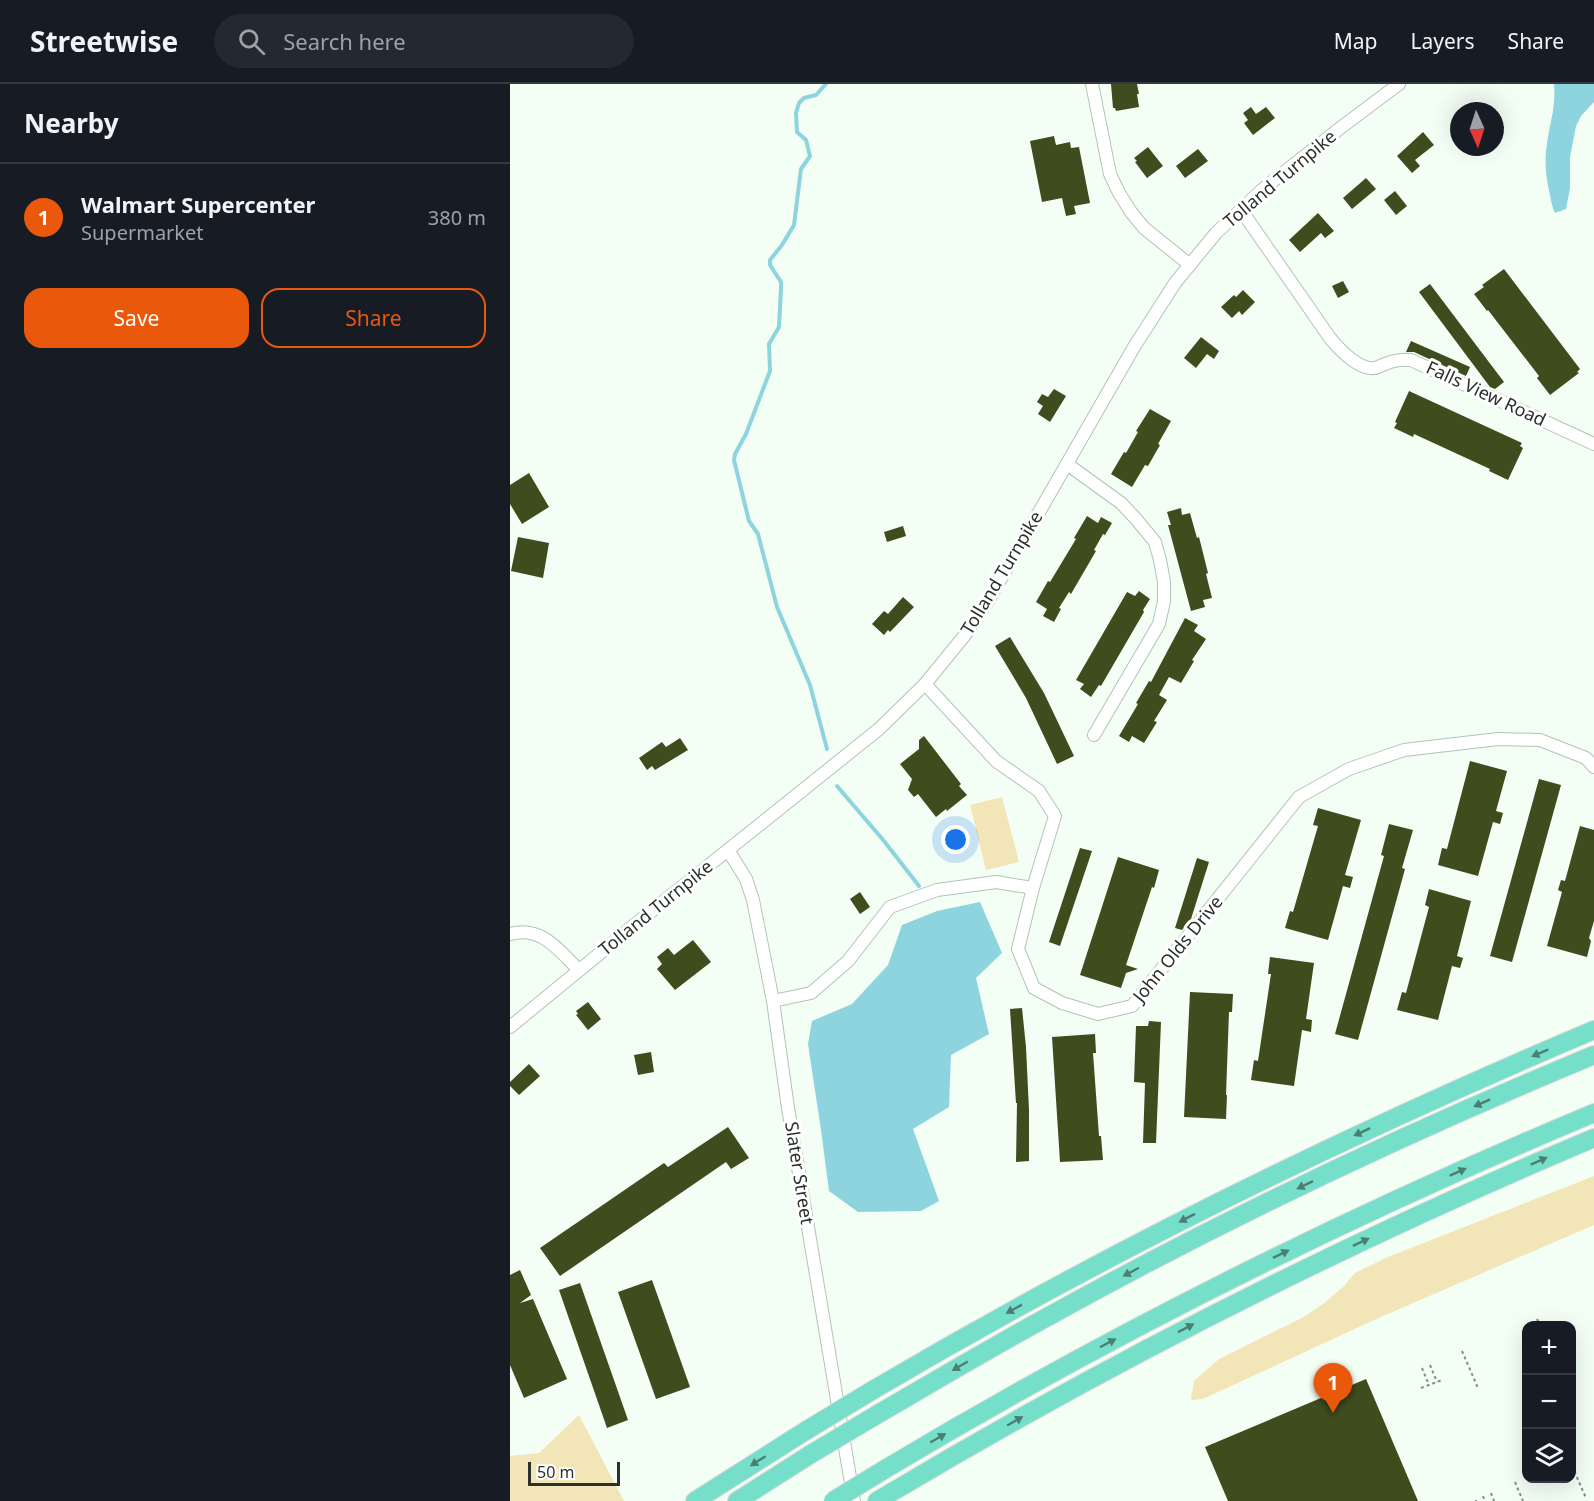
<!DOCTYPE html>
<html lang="en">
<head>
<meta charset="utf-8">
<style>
	body { margin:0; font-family:"Noto Sans",sans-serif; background:#242831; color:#f1f3f6 }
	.controls { position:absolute; right:18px; bottom:18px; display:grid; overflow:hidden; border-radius:12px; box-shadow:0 6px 24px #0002 }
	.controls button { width:54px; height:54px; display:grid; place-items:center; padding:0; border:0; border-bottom:2px solid #363941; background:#171b24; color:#f1f3f6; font:30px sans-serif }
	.compass { position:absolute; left:940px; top:18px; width:54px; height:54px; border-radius:50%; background:#171b24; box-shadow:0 6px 24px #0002; rotate:177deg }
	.scale { position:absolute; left:18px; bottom:15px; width:92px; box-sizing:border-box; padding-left:6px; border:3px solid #2a312b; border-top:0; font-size:16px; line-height:21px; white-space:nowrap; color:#2a312b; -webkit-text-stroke:4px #fff; paint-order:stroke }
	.you { position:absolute; left:446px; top:756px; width:21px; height:21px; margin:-15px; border:4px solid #fff; border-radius:50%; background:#1a73e8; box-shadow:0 0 0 9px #1a73e833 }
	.badge { display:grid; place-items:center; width:39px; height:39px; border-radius:50%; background:#ea580c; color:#fff; font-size:20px; font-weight:700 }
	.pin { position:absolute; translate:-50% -50px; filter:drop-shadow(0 2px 3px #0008) }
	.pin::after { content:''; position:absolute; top:32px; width:21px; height:18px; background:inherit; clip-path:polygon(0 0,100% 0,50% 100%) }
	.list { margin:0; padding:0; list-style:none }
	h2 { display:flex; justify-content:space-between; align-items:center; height:78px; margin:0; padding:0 24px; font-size:26px }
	h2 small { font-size:20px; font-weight:400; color:#9ea1a6 }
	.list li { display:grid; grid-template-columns:39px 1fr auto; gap:18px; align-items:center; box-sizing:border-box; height:108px; padding:0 24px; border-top:2px solid #363941 }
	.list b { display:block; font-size:22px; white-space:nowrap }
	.list p { margin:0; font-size:20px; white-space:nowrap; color:#9ea1a6 }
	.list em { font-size:20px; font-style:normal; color:#9ea1a6 }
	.actions { display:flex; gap:12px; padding:18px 24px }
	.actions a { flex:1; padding:14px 0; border:2px solid #ea580c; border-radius:18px; text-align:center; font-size:21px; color:#ea580c }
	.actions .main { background:#ea580c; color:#fff }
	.icon { flex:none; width:33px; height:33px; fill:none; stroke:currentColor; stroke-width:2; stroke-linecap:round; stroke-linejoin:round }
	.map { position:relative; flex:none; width:1084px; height:1417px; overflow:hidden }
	header { display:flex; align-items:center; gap:36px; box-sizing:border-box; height:84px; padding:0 30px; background:#171b24; border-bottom:2px solid #363941 }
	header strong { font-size:28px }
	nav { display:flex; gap:33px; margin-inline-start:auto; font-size:21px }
	.search { width:420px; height:54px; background:#242831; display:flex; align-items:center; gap:15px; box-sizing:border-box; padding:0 21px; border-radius:33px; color:#9ea1a6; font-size:22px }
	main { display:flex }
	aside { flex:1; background:#171b24 }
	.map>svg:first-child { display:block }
</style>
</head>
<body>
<header>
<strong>Streetwise</strong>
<div class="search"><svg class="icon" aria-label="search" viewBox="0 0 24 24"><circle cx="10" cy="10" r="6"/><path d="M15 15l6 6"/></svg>Search here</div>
<nav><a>Map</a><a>Layers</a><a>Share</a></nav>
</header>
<main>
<aside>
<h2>Nearby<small></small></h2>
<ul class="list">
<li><span class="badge">1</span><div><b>Walmart Supercenter</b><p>Supermarket</p></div><em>380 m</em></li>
</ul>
<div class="actions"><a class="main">Save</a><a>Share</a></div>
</aside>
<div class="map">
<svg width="1084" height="1417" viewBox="0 0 1084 1417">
	<rect width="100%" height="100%" fill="#f3fef5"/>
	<!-- green -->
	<g fill="#f2e5b8">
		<path d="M 492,713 L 509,778 L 476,786 L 460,721 Z"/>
		<path d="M 1084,1092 L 1084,1141 L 873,1232 L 693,1315 L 682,1316 L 681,1314 L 684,1297 L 709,1275 L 792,1234 L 813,1220 L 834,1202 L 845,1189 L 878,1173 Z"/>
		<path d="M 69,1331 L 114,1417 L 0,1417 L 0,1372 L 29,1369 Z"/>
	</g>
	<!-- water -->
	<g fill="#8ed4de">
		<path d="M 1044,0 L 1084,0 L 1084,18 L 1071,32 L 1066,42 L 1060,73 L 1060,104 L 1056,125 L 1045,129 C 1042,123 1041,117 1040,111 C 1036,94 1034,77 1037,60 C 1040,37 1046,24 1044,0 Z"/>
		<path d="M 470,818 L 492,869 L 466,894 L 479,950 L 441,971 L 439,1023 L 403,1045 L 429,1117 L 411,1127 L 348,1128 L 319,1107 L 311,1046 L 298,960 L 302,937 L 342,920 L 378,881 L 392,841 L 427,827 Z"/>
	</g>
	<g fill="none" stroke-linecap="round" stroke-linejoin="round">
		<!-- stream -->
		<g stroke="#8ed4de" stroke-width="4">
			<path d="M 316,0 L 306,11 L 294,14 L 289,19 L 286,29 L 287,48 L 296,56 L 300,72 L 291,85 L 284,141 L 272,161 L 260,176 L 260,181 L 271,198 L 271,204 L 269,243 L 259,260 L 260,287 L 236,350 L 225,370 L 224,376 L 239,437 L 248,450 L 267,523 L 300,601 L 317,665"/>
			<path d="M 327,702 L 374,757 L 409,802"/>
		</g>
	</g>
	<!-- building -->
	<g fill="#3f4c1e">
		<path d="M 601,0 L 627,0 L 629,10 L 627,10 L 629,23 L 606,27 L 605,24 L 603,24 Z"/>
		<path d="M 741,23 L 746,30 L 756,23 L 765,34 L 743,51 L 734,39 L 738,36 L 733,29 Z"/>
		<path d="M 913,48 L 924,61 L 905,76 L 910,82 L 902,89 L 887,72 Z"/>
		<path d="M 544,52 L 546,61 L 560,58 L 561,64 L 569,63 L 580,119 L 564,122 L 566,130 L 556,132 L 552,114 L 532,118 L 520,57 Z"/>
		<path d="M 638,63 L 653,82 L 637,94 L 625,78 L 627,77 L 624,74 Z"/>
		<path d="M 688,65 L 698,77 L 675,94 L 666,82 Z"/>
		<path d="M 856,94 L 866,105 L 842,125 L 833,114 Z"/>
		<path d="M 885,107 L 897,122 L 886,131 L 874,116 Z"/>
		<path d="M 808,129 L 824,147 L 815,154 L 811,149 L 790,168 L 779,156 Z"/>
		<path d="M 994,185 L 1070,285 L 1067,288 L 1069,289 L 1040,311 L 1027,294 L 1029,292 L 978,226 L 977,227 L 964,210 L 974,203 L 972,201 Z"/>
		<path d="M 833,197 L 839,208 L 828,214 L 822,202 Z"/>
		<path d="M 920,200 L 994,298 L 985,305 L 980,303 L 909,208 Z"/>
		<path d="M 733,206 L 745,218 L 732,231 L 729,227 L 722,234 L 711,223 L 724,211 L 726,213 Z"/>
		<path d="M 691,253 L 709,267 L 704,275 L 697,270 L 686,284 L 674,274 Z"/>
		<path d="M 901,257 L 960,283 L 956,292 L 904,268 L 896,268 Z"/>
		<path d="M 544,305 L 556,312 L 540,338 L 528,330 L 533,322 L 527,318 L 532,310 L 538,313 Z"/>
		<path d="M 899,307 L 1012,359 L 1010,362 L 1013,364 L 998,396 L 979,387 L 980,385 L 904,350 L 903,353 L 884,344 L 887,339 L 885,338 Z"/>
		<path d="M 640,325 L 661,337 L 648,360 L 650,361 L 638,382 L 635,381 L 622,403 L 601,390 L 614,368 L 616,369 L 628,348 L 626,347 Z"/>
		<path d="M 19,389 L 39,423 L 12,440 L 0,420 L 0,401 Z"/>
		<path d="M 671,424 L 672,431 L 680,429 L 687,454 L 689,453 L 698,489 L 696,490 L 702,514 L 693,516 L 695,523 L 681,527 L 658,441 L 661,441 L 657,428 Z"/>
		<path d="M 577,432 L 588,439 L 591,433 L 602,439 L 595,451 L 593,450 L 584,466 L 586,467 L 561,510 L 559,508 L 549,524 L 551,525 L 544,538 L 533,532 L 537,525 L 526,518 L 538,497 L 540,498 L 566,455 L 564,454 Z"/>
		<path d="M 393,442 L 396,452 L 377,458 L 374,448 Z"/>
		<path d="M 8,453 L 39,459 L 33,494 L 1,487 Z"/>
		<path d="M 629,507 L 640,515 L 633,526 L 634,528 L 591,602 L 589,601 L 581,613 L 570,605 L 574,600 L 566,596 L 617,508 L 625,512 Z"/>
		<path d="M 393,513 L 404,523 L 380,548 L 378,546 L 374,551 L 362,540 L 374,527 L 378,530 Z"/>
		<path d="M 675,534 L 688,541 L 684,547 L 696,555 L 682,576 L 684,577 L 671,599 L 659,593 L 649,611 L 657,616 L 644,637 L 647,638 L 634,659 L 622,652 L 619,658 L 609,652 L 628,620 L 626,619 L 639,597 L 641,598 Z"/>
		<path d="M 500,553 L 534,609 L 564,672 L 547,680 L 516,614 L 485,562 Z"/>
		<path d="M 414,652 L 451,700 L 449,702 L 457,711 L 437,727 L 436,725 L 426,733 L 408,710 L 404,713 L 398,706 L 402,695 L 390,680 L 409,665 L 409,656 Z"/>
		<path d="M 170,654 L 178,666 L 145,686 L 142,682 L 137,686 L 129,674 L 152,658 L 156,663 Z"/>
		<path d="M 960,677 L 997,687 L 986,727 L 993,729 L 990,740 L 983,738 L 968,792 L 928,781 L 932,764 L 937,765 Z"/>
		<path d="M 1029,695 L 1051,701 L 1002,878 L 980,872 Z"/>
		<path d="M 808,724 L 851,736 L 835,791 L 843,793 L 840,804 L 833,802 L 818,856 L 775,844 L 780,827 L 783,828 L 808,742 L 803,741 Z"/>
		<path d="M 879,740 L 903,746 L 892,784 L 895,785 L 848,956 L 825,950 L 874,772 L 871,771 Z"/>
		<path d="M 1070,742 L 1084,746 L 1084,837 L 1079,854 L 1081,857 L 1077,873 L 1037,862 L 1052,808 L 1048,806 L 1051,796 L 1055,797 Z"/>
		<path d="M 570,764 L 582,767 L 550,862 L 539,858 Z"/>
		<path d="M 608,773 L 649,786 L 644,804 L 642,803 L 616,881 L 628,885 L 616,889 L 611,904 L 570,891 Z"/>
		<path d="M 687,774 L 699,778 L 681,835 L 672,846 L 665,844 Z"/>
		<path d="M 919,805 L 961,817 L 947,872 L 953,874 L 950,884 L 942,882 L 928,936 L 887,926 L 892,908 L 896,909 L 919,823 L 915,821 Z"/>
		<path d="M 350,808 L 360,823 L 350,830 L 340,815 Z"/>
		<path d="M 183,856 L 201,878 L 165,906 L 147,885 L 152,880 L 147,873 L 158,864 L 164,871 Z"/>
		<path d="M 760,873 L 804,879 L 796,935 L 802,936 L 801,948 L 792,946 L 784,1002 L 741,996 L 744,976 L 748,977 L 761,890 L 758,890 Z"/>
		<path d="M 680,908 L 723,910 L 722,928 L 719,928 L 716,1011 L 717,1011 L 716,1035 L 674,1033 Z"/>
		<path d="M 78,918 L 91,935 L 78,946 L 66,931 L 68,930 L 66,927 Z"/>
		<path d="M 512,924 L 516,963 L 519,1026 L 519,1077 L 506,1078 L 507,1019 L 506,1019 L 500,925 Z"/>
		<path d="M 639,937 L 651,938 L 646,1059 L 633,1059 L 635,999 L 624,998 L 626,942 L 638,942 Z"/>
		<path d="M 585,950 L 586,969 L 583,969 L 589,1052 L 591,1052 L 593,1076 L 550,1078 L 542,953 Z"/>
		<path d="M 141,968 L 144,988 L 128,991 L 124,971 Z"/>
		<path d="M 19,980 L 30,992 L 9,1011 L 0,1002 L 0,998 Z"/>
		<path d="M 218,1043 L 239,1074 L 221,1085 L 216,1078 L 50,1192 L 30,1164 L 154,1079 L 158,1083 Z"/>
		<path d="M 10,1186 L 21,1211 L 10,1219 L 23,1215 L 57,1295 L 14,1314 L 0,1281 L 0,1191 Z"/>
		<path d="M 142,1196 L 180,1303 L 146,1315 L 108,1208 Z"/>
		<path d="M 70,1199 L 118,1336 L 97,1344 L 49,1206 Z"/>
		<path d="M 856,1295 L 908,1417 L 718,1417 L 695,1363 Z"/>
	</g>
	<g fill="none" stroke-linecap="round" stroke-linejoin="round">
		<!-- minor casing -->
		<g stroke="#b2c4b5" stroke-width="14">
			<g id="minor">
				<path d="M 582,0 L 600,90 L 609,109 L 621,128 L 634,144 L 680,181"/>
				<path d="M 731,126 L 820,254 C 829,265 852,290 868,283 C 879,278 887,275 901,276 L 1084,360"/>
				<path d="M 557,380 L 611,419 L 626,435 L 645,458 L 650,476 L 654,498 L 654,517 L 649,540 L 584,651"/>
				<path d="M 415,600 L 486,677 L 529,707 L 545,732 L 523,804 L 508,865 L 524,904 L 552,919 L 588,930 L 622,922 L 789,713 L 839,685 L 894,666 L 988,655 L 1030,656 L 1076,674 L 1084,683"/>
				<path d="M 218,766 L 236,795 L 243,816 L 263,917 L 278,1024 L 344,1417"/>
				<path d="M 0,850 C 32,841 49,867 69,886"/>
				<path d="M 263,917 L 301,909 L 338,877 L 380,823 L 427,806 L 486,798 L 523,804"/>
				<path d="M 0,943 L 133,834 L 369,645 L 415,600 L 455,551 L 478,517 L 624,263 L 665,199 L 706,149 L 753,105 L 829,45 L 889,0"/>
			</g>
		</g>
		<!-- highway casing -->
		<g stroke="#d9dad9" stroke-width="20">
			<g id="highway">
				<path d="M 363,1306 C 595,1169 835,1051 1084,946"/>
				<path d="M 368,1330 C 425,1297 482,1263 541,1231 C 716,1134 898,1048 1084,971"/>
				<path d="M 377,1384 C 604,1248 840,1131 1084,1029"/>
				<path d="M 185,1417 L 297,1346"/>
				<path d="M 227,1417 L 301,1370"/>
				<path d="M 367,1417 C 597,1279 837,1158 1084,1054"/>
			</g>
		</g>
		<!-- path -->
		<g stroke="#858e86" stroke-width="2" stroke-dasharray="3 3" stroke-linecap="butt">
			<path d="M 1027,1235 L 1030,1242"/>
			<path d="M 952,1267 L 968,1304"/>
			<path d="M 920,1281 L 927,1298"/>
			<path d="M 912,1284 L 919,1301"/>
			<path d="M 911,1304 L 932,1296"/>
			<path d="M 1062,1382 L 1076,1414"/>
			<path d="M 1005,1398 L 1013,1417"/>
			<path d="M 981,1409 L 984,1417"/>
			<path d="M 973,1412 L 975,1417"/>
			<path d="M 966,1416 L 966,1417"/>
		</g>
		<!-- minor -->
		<use href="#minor" stroke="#fff" stroke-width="12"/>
		<!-- highway -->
		<use href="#highway" stroke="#75dfca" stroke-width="18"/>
		<!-- highway-bridge casing -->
		<g stroke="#d9dad9" stroke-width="20" stroke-linecap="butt">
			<g id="highway-bridge">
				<path d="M 297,1346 L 363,1306"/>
				<path d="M 301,1370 L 368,1330"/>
				<path d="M 323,1417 L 377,1384"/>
			</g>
		</g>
		<!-- highway-bridge -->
		<use href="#highway-bridge" stroke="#75dfca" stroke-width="18"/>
	</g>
	<!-- one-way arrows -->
	<defs><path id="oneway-solid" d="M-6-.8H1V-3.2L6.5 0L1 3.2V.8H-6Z" transform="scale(1.5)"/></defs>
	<g fill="#4c7f73">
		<use href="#oneway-solid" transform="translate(1030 969) rotate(157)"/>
		<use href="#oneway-solid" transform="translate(972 1019) rotate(156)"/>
		<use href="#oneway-solid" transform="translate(852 1048) rotate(155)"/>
		<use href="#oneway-solid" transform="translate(1029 1077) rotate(-24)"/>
		<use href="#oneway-solid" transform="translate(948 1088) rotate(-24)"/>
		<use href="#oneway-solid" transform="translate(795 1101) rotate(154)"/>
		<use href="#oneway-solid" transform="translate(677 1134) rotate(153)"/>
		<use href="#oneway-solid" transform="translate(851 1158) rotate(-25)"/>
		<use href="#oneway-solid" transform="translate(771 1170) rotate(-26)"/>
		<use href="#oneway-solid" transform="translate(621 1188) rotate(152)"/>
		<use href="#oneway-solid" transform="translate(504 1225) rotate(151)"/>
		<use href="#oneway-solid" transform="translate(676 1244) rotate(-27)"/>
		<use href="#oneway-solid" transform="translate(598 1259) rotate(-28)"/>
		<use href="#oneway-solid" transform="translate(450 1282) rotate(150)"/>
		<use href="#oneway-solid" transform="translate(505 1337) rotate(-30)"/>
		<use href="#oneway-solid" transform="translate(428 1354) rotate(-30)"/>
		<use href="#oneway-solid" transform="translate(248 1377) rotate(148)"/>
	</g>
	<g text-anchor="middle" stroke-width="6" stroke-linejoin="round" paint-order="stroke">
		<!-- street labels -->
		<g font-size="18" fill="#2a312b" stroke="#fff">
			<text transform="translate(770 95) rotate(-40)" y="6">Tolland Turnpike</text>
			<text transform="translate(976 310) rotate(25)" y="6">Falls View Road</text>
			<text transform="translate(492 489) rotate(-59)" y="6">Tolland Turnpike</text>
			<text transform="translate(146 824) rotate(-39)" y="6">Tolland Turnpike</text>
			<text transform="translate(668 865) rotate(-51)" y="6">John Olds Drive</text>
			<text transform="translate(289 1089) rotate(81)" y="6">Slater Street</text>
		</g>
	</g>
</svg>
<div class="controls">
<button>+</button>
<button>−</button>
<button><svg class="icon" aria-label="layers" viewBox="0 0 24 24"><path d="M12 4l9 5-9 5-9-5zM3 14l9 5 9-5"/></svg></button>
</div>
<svg class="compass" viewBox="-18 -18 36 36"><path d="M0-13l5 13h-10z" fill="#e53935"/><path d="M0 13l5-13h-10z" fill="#9ea1a6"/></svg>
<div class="scale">50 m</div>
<div class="you"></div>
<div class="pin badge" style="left:823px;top:1329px">1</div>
</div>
</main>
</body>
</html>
